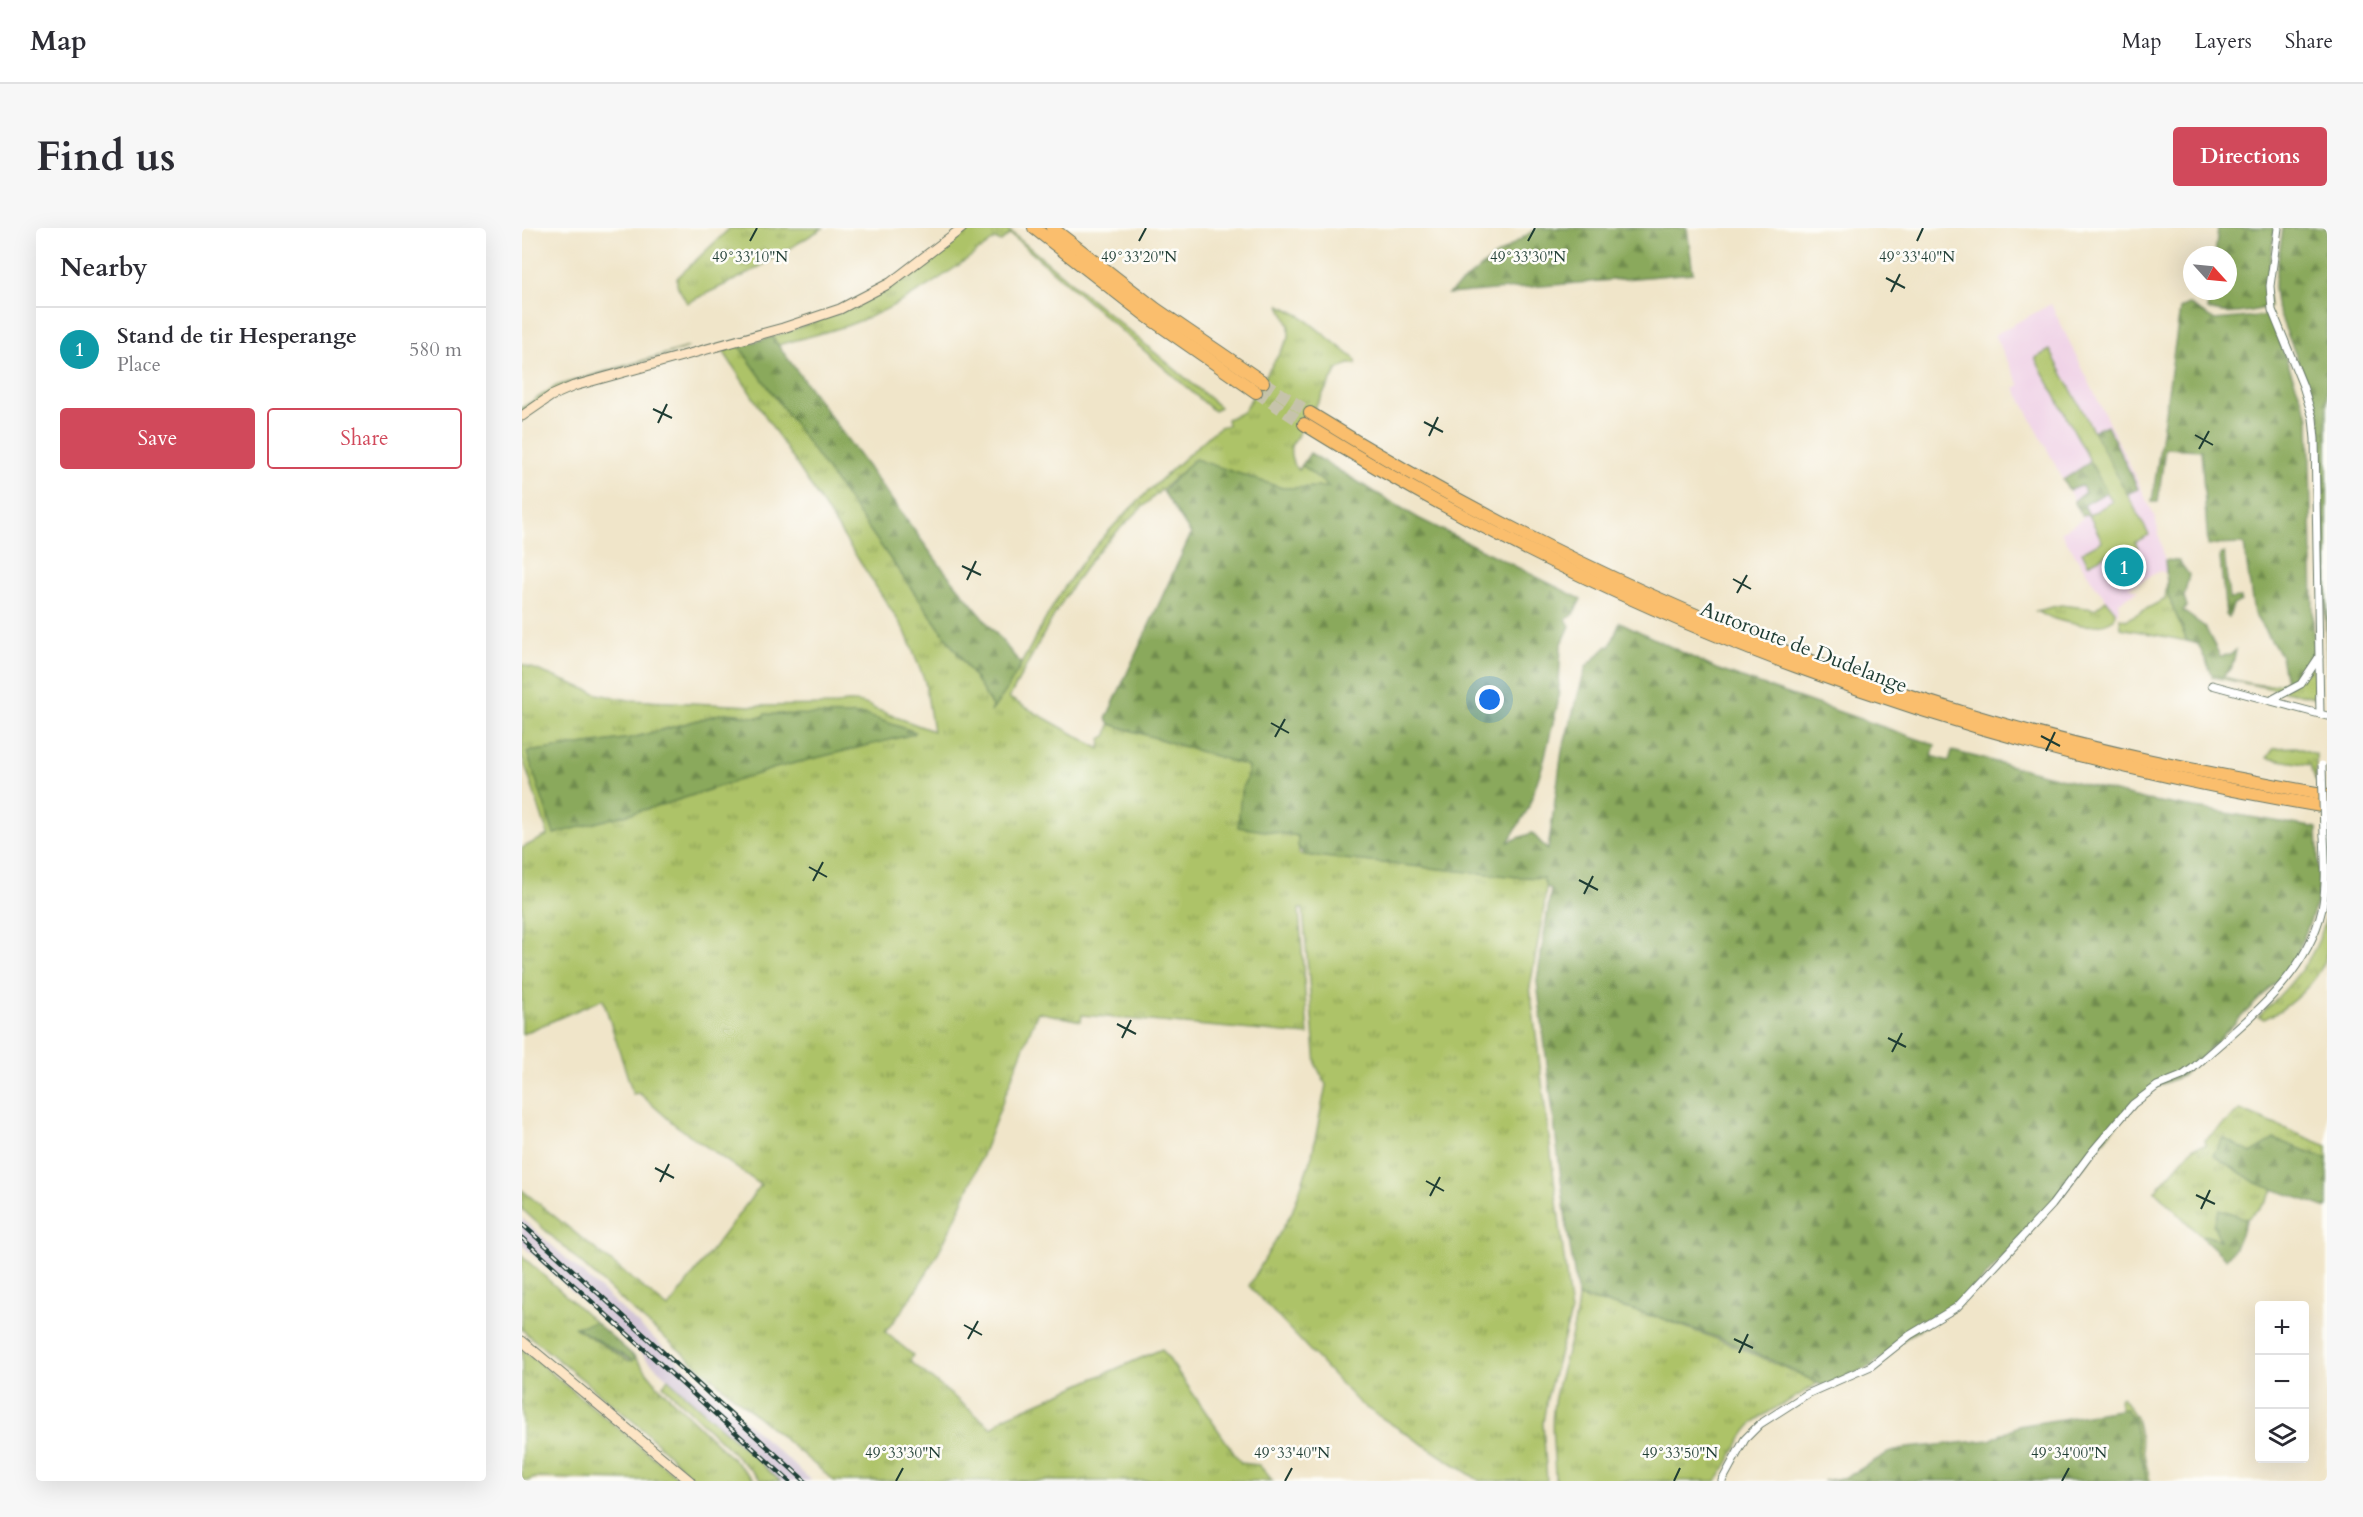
<!DOCTYPE html>
<html lang="en">
<head>
<meta charset="utf-8">
<style>
	body { margin:0; font-family:Cardo,serif; background:#f7f7f7; color:#2b2b33 }
	.controls { position:absolute; right:18px; bottom:18px; display:grid; overflow:hidden; border-radius:6px; box-shadow:0 6px 24px #0002 }
	.controls button { width:54px; height:54px; display:grid; place-items:center; padding:0; border:0; border-bottom:2px solid #e1e1e2; background:#fff; color:#2b2b33; font:30px sans-serif }
	.compass { position:absolute; left:1661px; top:18px; width:54px; height:54px; border-radius:50%; background:#fff; box-shadow:0 6px 24px #0002; rotate:117deg }
	.you { position:absolute; left:968px; top:472px; width:21px; height:21px; margin:-15px; border:4px solid #fff; border-radius:50%; background:#1a73e8; box-shadow:0 0 0 9px #1a73e833 }
	.badge { display:grid; place-items:center; width:39px; height:39px; border-radius:50%; background:#d1495b; color:#fff; font-size:20px; font-weight:700 }
	.pin { position:absolute; translate:-50% -50%; border:3px solid #fff; box-shadow:0 2px 6px #0006 }
	.list { margin:0; padding:0; list-style:none }
	h2 { display:flex; justify-content:space-between; align-items:center; height:78px; margin:0; padding:0 24px; font-size:26px }
	h2 small { font-size:20px; font-weight:400; color:#7c7c81 }
	.list li { display:grid; grid-template-columns:39px 1fr auto; gap:18px; align-items:center; box-sizing:border-box; height:84px; padding:0 24px; border-top:2px solid #e1e1e2 }
	.list b { display:block; font-size:22px; white-space:nowrap }
	.list p { margin:0; font-size:20px; white-space:nowrap; color:#7c7c81 }
	.list em { font-size:20px; font-style:normal; color:#7c7c81 }
	.actions { display:flex; gap:12px; padding:18px 24px }
	.actions a { flex:1; padding:14px 0; border:2px solid #d1495b; border-radius:6px; text-align:center; font-size:21px; color:#d1495b }
	.actions .main { background:#d1495b; color:#fff }
	.icon { flex:none; width:33px; height:33px; fill:none; stroke:currentColor; stroke-width:2; stroke-linecap:round; stroke-linejoin:round }
	.map { position:relative; flex:none; width:1805px; height:1253px; overflow:hidden; border-radius:6px }
	header { display:flex; align-items:center; gap:36px; box-sizing:border-box; height:84px; padding:0 30px; background:#fff; border-bottom:2px solid #e1e1e2 }
	header strong { font-size:28px }
	nav { display:flex; gap:33px; margin-inline-start:auto; font-size:21px }
	.intro { display:flex; align-items:center; justify-content:space-between; box-sizing:border-box; height:144px; padding:0 36px }
	h1 { margin:0; font-size:42px }
	.button { padding:15px 27px; border-radius:6px; background:#d1495b; color:#fff; font-size:21px; font-weight:700 }
	main { display:flex; gap:36px; padding:0 36px }
	aside { flex:1; background:#fff; border-radius:6px; box-shadow:0 6px 24px #0002 }
	.map>svg:first-child { display:block }
</style>
</head>
<body>
<header>
<strong>Map</strong>
<nav><a>Map</a><a>Layers</a><a>Share</a></nav>
</header>
<div class="intro"><h1>Find us</h1><a class="button">Directions</a></div>
<main>
<aside>
<h2>Nearby<small></small></h2>
<ul class="list">
<li><span class="badge" style="background:#0f9aa8">1</span><div><b>Stand de tir Hesperange</b><p>Place</p></div><em>580 m</em></li>
</ul>
<div class="actions"><a class="main">Save</a><a>Share</a></div>
</aside>
<div class="map">
<svg width="1805" height="1253" viewBox="0 0 1805 1253">
	<defs>
		<pattern id="grass-tufts" width="24" height="20" patternUnits="userSpaceOnUse" patternTransform="scale(1.5)"><rect width="24" height="20" fill="#adc368"/><path d="M3 7l-1-3M5 7V3M7 7l1-3M15 17l-1-3M17 17v-4M19 17l1-3" fill="none" stroke="#8ca056"/></pattern>
		<pattern id="forest-firs" width="22" height="20" patternUnits="userSpaceOnUse" patternTransform="scale(1.5)"><rect width="22" height="20" fill="#8aa95c"/><path d="M5 1l3.5 6h-7zM16 11l3.5 6h-7z" fill="#708b4d"/></pattern>
	</defs>
	<rect width="100%" height="100%" fill="#fdfcf7"/>
	<filter id="ink" filterUnits="userSpaceOnUse"><feTurbulence type="fractalNoise" baseFrequency=".0167" numOctaves="2"/><feDisplacementMap in="SourceGraphic" scale="12" xChannelSelector="R" yChannelSelector="G"/><feConvolveMatrix kernelMatrix="1 2 1 2 8 2 1 2 1" color-interpolation-filters="sRGB"/></filter>
	<filter id="wash" filterUnits="userSpaceOnUse"><feTurbulence type="fractalNoise" baseFrequency=".008" numOctaves="4" result="noise"/><feDisplacementMap in="SourceGraphic" scale="24" xChannelSelector="R" yChannelSelector="G"/><feGaussianBlur stdDeviation="1.35" result="paint"/><feColorMatrix in="noise" values="0 0 0 0 0 0 0 0 0 0 0 0 0 0 0 0 0 1.4 0 .05"/><feComposite in="paint" operator="in"/></filter>
	<g filter="url(#wash)">
		<rect width="100%" height="100%" fill="#f0e5c9"/>
		<!-- built -->
		<path fill="#efd0e6" d="M 1529,76 L 1633,289 L 1646,346 L 1638,343 L 1607,359 L 1616,363 L 1597,374 L 1596,386 L 1572,356 L 1539,305 L 1561,290 L 1493,160 L 1498,157 L 1472,107 Z"/>
		<!-- railway -->
		<path fill="#cdbed2" d="M 0,990 L 159,1135 L 290,1253 L 258,1253 L 0,1017 Z"/>
		<!-- grass -->
		<g fill="url(#grass-tufts)" stroke="#66804e" stroke-width="1.5" fill-rule="evenodd">
			<path d="M 208,0 L 301,0 L 227,45 L 165,75 L 155,57 L 155,50 Z"/>
			<path d="M 451,0 L 484,0 L 698,179 L 692,183 L 488,6 L 479,14 L 473,11 C 427,45 381,78 327,97 C 304,105 279,110 256,117 L 250,109 C 292,94 335,81 373,57 C 399,39 425,19 451,0 Z"/>
			<path d="M 758,77 L 779,88 L 834,132 L 834,136 L 827,136 L 816,141 L 769,218 C 768,227 769,237 777,242 L 780,237 L 807,259 L 760,260 L 673,231 C 640,263 603,292 573,327 C 538,370 514,421 487,470 L 578,521 L 579,511 L 585,507 L 588,496 L 726,538 L 726,547 L 719,563 L 776,608 L 777,626 L 996,649 L 1021,649 L 1024,659 L 1022,680 L 1008,759 L 1049,1085 L 1025,1170 L 1021,1195 L 1025,1253 L 958,1253 L 838,1176 L 727,1058 L 770,984 L 790,927 L 804,857 L 794,837 L 781,681 L 777,681 L 786,807 L 560,787 L 559,793 L 516,784 C 469,893 440,1013 363,1104 L 391,1127 L 388,1133 L 470,1200 L 483,1189 L 640,1121 L 719,1235 L 737,1237 L 751,1253 L 312,1253 L 117,1088 L 0,981 L 0,962 L 146,1080 L 239,957 L 152,896 L 117,865 L 111,866 L 81,771 L 0,806 L 0,620 L 26,607 L 0,528 L 0,436 L 76,466 L 107,472 L 230,478 L 315,477 C 325,471 344,474 353,481 L 411,503 L 403,454 L 383,403 L 201,123 L 217,118 L 453,450 L 470,478 L 469,482 C 499,444 517,397 544,357 C 583,298 638,253 689,206 L 698,199 L 706,197 L 705,191 L 721,184 L 767,110 L 767,98 ZM 202,485 L 218,486 L 226,490 L 343,487 L 393,504 L 253,540 L 147,575 L 5,524 L 110,510 Z"/>
			<path d="M 167,119 L 42,158 L 0,184 L 0,180 L 34,158 Z"/>
			<path d="M 1646,346 L 1646,367 L 1665,413 L 1599,400 L 1598,390 L 1604,392 L 1643,371 Z"/>
			<path d="M 1584,372 L 1593,383 L 1592,391 C 1573,405 1533,393 1514,383 L 1539,377 L 1573,381 Z"/>
			<path d="M 1792,428 L 1793,469 L 1690,449 L 1690,446 C 1736,457 1758,471 1792,428 Z"/>
			<path d="M 1774,519 L 1794,526 L 1794,553 L 1788,537 L 1745,530 L 1752,520 Z"/>
			<path d="M 1805,681 C 1805,695 1805,710 1805,724 C 1801,751 1765,781 1742,791 L 1736,789 C 1767,759 1800,726 1805,681 Z"/>
			<path d="M 1718,882 L 1805,918 L 1805,931 L 1752,911 L 1734,955 L 1752,961 L 1744,974 L 1725,991 L 1698,981 L 1698,1012 L 1682,1007 L 1680,1009 L 1633,963 L 1671,920 L 1684,917 L 1683,912 Z"/>
			<path d="M 0,1028 L 73,1094 L 53,1100 L 107,1133 L 113,1129 L 136,1158 L 233,1253 L 174,1253 L 117,1198 L 6,1107 L 0,1101 Z"/>
			<path d="M 1056,1069 C 1140,1086 1218,1119 1296,1155 C 1277,1170 1254,1177 1235,1192 C 1215,1208 1211,1233 1194,1253 L 1033,1253 C 1033,1224 1027,1197 1033,1169 C 1040,1134 1054,1104 1056,1069 Z"/>
			<path d="M 0,1121 L 154,1248 L 160,1253 L 13,1250 L 5,1253 L 0,1251 Z"/>
			<path d="M 146,1151 L 258,1253 L 240,1253 L 141,1157 Z"/>
			<path d="M 1600,1169 L 1614,1189 L 1628,1253 L 1625,1253 L 1621,1231 L 1604,1181 L 1599,1182 L 1597,1171 Z"/>
		</g>
		<!-- forest -->
		<g fill="url(#forest-firs)" stroke="#547348" stroke-width="1.5">
			<path d="M 1015,0 L 1165,0 L 1171,45 L 926,66 L 968,32 Z"/>
			<path d="M 1696,0 L 1753,0 L 1745,57 L 1748,79 C 1728,83 1705,90 1686,81 L 1688,63 L 1706,63 L 1706,27 L 1693,27 Z"/>
			<path d="M 1761,0 L 1805,0 L 1805,446 L 1798,189 L 1754,77 L 1752,60 Z"/>
			<path d="M 1666,76 L 1693,92 L 1747,87 L 1787,190 L 1792,428 L 1781,442 L 1764,454 L 1759,428 L 1732,386 L 1722,316 L 1686,317 L 1679,222 L 1643,220 L 1636,274 L 1630,274 L 1658,81 Z"/>
			<path d="M 250,109 L 417,336 L 499,436 L 486,460 L 469,484 L 470,478 L 453,450 L 217,118 Z"/>
			<path d="M 1585,197 L 1616,261 L 1605,266 L 1571,203 Z"/>
			<path d="M 788,225 L 896,290 L 1059,371 L 1050,388 L 1044,391 L 1048,398 L 1039,418 L 1036,475 L 1021,536 L 1006,581 L 986,614 L 1010,605 L 1026,622 L 1040,523 L 1064,439 L 1085,418 L 1088,419 L 1098,394 L 1194,441 L 1413,517 L 1410,528 L 1427,533 L 1430,523 L 1625,572 L 1795,600 L 1797,653 L 1795,675 L 1771,737 L 1660,848 L 1635,858 L 1611,876 L 1530,977 L 1435,1079 L 1388,1107 L 1349,1138 L 1303,1159 C 1227,1118 1141,1086 1056,1069 L 1045,1000 L 1015,753 L 1029,661 L 1024,659 L 1021,650 L 996,649 L 782,627 L 776,618 L 776,608 L 716,599 L 719,563 L 726,547 L 726,538 L 588,496 L 584,491 L 669,306 L 641,263 L 673,231 L 760,260 L 807,259 L 780,237 Z"/>
			<path d="M 1568,234 L 1585,264 L 1562,277 L 1567,287 L 1560,288 L 1552,273 L 1563,264 L 1560,258 L 1547,262 L 1541,252 Z"/>
			<path d="M 1702,325 L 1707,371 L 1719,370 L 1719,373 L 1711,377 L 1707,389 L 1704,387 L 1698,330 L 1699,326 Z"/>
			<path d="M 1643,332 L 1657,333 L 1667,347 L 1662,369 L 1665,378 L 1661,383 L 1683,399 L 1698,428 L 1708,427 L 1714,422 L 1710,439 L 1700,449 L 1690,446 L 1676,416 L 1665,413 L 1646,367 Z"/>
			<path d="M 202,485 C 216,486 226,490 240,489 L 243,486 L 343,487 L 393,504 L 392,506 L 253,540 L 147,575 L 32,606 L 5,524 L 110,510 Z"/>
			<path d="M 1701,910 L 1729,925 L 1752,911 L 1805,931 L 1805,980 L 1734,955 L 1691,927 Z"/>
			<path d="M 1698,981 L 1725,991 L 1713,1020 L 1704,1031 L 1680,1009 L 1682,1007 L 1698,1012 L 1691,996 Z"/>
			<path d="M 73,1094 L 113,1129 L 111,1133 L 53,1099 Z"/>
			<path d="M 1603,1181 L 1611,1189 L 1625,1253 L 1301,1253 L 1325,1249 L 1366,1225 L 1385,1220 L 1468,1212 L 1496,1198 Z"/>
		</g>
		<!-- pitch -->
		<path fill="#adc368" stroke="#66804e" stroke-width="1.5" d="M 1528,122 L 1627,307 L 1613,314 L 1616,320 L 1591,333 L 1587,325 L 1566,336 L 1560,324 L 1580,313 L 1567,287 L 1590,274 L 1513,130 Z"/>
	</g>
	<g filter="url(#ink)">
		<g fill="none" stroke-linecap="round" stroke-linejoin="round">
			<!-- motorway-tunnel -->
			<g stroke="#c6c3ab" stroke-width="12" stroke-dasharray="12 6" stroke-linecap="butt">
				<path d="M 741,154 L 788,185"/>
				<path d="M 734,164 L 782,196"/>
			</g>
			<!-- minor casing -->
			<g stroke="#687868" stroke-width="9">
				<g id="minor">
					<path d="M 1756,0 L 1748,58 L 1750,82 L 1781,158 L 1791,190 L 1793,211 L 1798,486"/>
					<path d="M 1690,457 L 1805,488"/>
					<path d="M 1751,471 L 1779,456 L 1797,429"/>
					<path d="M 1200,1253 L 1223,1211 L 1238,1196 L 1285,1166 L 1349,1138 L 1388,1107 L 1435,1079 L 1530,977 L 1569,925 L 1611,876 L 1635,858 L 1660,848 L 1671,840 C 1721,794 1784,751 1800,681 C 1805,657 1803,631 1802,607"/>
				</g>
			</g>
			<!-- secondary casing -->
			<g stroke="#687868" stroke-width="11">
				<g id="secondary">
					<path d="M 0,188 L 29,168 L 52,158 L 261,100 L 318,81 L 368,55 L 440,0"/>
					<path d="M 0,1113 L 168,1253"/>
				</g>
			</g>
			<!-- motorway casing -->
			<g stroke="#687868" stroke-width="14">
				<g id="motorway">
					<path d="M 512,0 L 626,89 L 734,164"/>
					<path d="M 530,0 L 634,81 L 741,154"/>
					<path d="M 788,185 C 994,313 1213,416 1446,486 C 1564,522 1684,545 1805,567"/>
					<path d="M 782,196 C 1099,393 1436,518 1805,579"/>
				</g>
			</g>
			<!-- minor -->
			<use href="#minor" stroke="#fff" stroke-width="7"/>
			<!-- secondary -->
			<use href="#secondary" stroke="#fde5c5" stroke-width="9"/>
			<!-- motorway -->
			<use href="#motorway" stroke="#fabe6d" stroke-width="12"/>
			<!-- rail casing -->
			<g stroke="#1f3d34" stroke-width="4.5">
				<g id="rail">
					<path d="M 0,996 L 283,1253"/>
					<path d="M 0,1010 L 267,1253"/>
				</g>
			</g>
			<!-- rail -->
			<use href="#rail" stroke="#fdfcf7" stroke-width="2" stroke-dasharray="7" stroke-linecap="butt"/>
			<!-- minor-bridge casing -->
			<g stroke="#687868" stroke-width="9" stroke-linecap="butt">
				<path id="minor-bridge" d="M 1800,537 L 1802,607"/>
			</g>
			<!-- minor-bridge -->
			<use href="#minor-bridge" stroke="#fff" stroke-width="7"/>
		</g>
	</g>
	<!-- ticks -->
	<path fill="none" stroke="#1f3d34" stroke-width="2" d="M 228,13 L 235,0M 617,13 L 624,0M 1006,13 L 1013,0M 1395,13 L 1401,0M 1364,50 L 1383,60M 1369,64 L 1378,46M 131,181 L 150,190M 902,194 L 921,204M 136,195 L 145,176M 1673,207 L 1691,217M 907,208 L 916,189M 1677,221 L 1687,203M 440,338 L 459,347M 1211,351 L 1229,361M 445,352 L 454,333M 1215,365 L 1225,347M 749,495 L 767,505M 1519,508 L 1538,518M 753,509 L 763,491M 1524,523 L 1533,504M 287,639 L 305,649M 1057,652 L 1076,662M 291,653 L 301,634M 1062,666 L 1071,648M 595,796 L 614,806M 600,810 L 609,792M 1366,810 L 1384,819M 1370,824 L 1380,805M 133,940 L 152,950M 904,953 L 922,963M 138,954 L 147,936M 1674,967 L 1693,976M 908,968 L 918,949M 1679,981 L 1688,962M 442,1097 L 460,1107M 446,1111 L 456,1093M 1212,1111 L 1231,1120M 1217,1125 L 1226,1106M 374,1253 L 381,1240M 763,1253 L 770,1240M 1152,1253 L 1158,1240M 1540,1253 L 1547,1240"/>
	<g text-anchor="middle" stroke-width="5" stroke-linejoin="round" paint-order="stroke">
		<!-- street labels -->
		<g font-size="21" fill="#1f3d34" stroke="#fdfcf7">
			<text transform="translate(1282 419) rotate(21)" y="7">Autoroute de Dudelange</text>
		</g>
	</g>
	<g font-size="15" text-anchor="middle" fill="#1f3d34" stroke="#fdfcf7" stroke-width="5" stroke-linejoin="round" paint-order="stroke">
		<text x="228" y="34">49°33'10"N</text>
		<text x="617" y="34">49°33'20"N</text>
		<text x="1006" y="34">49°33'30"N</text>
		<text x="1395" y="34">49°33'40"N</text>
		<text x="381" y="1230">49°33'30"N</text>
		<text x="770" y="1230">49°33'40"N</text>
		<text x="1158" y="1230">49°33'50"N</text>
		<text x="1547" y="1230">49°34'00"N</text>
	</g>
</svg>
<div class="controls">
<button>+</button>
<button>−</button>
<button><svg class="icon" aria-label="layers" viewBox="0 0 24 24"><path d="M12 4l9 5-9 5-9-5zM3 14l9 5 9-5"/></svg></button>
</div>
<svg class="compass" viewBox="-18 -18 36 36"><path d="M0-13l5 13h-10z" fill="#e53935"/><path d="M0 13l5-13h-10z" fill="#7c7c81"/></svg>
<div class="you"></div>
<div class="pin badge" style="left:1602px;top:339px;background:#0f9aa8">1</div>
</div>
</main>
</body>
</html>
